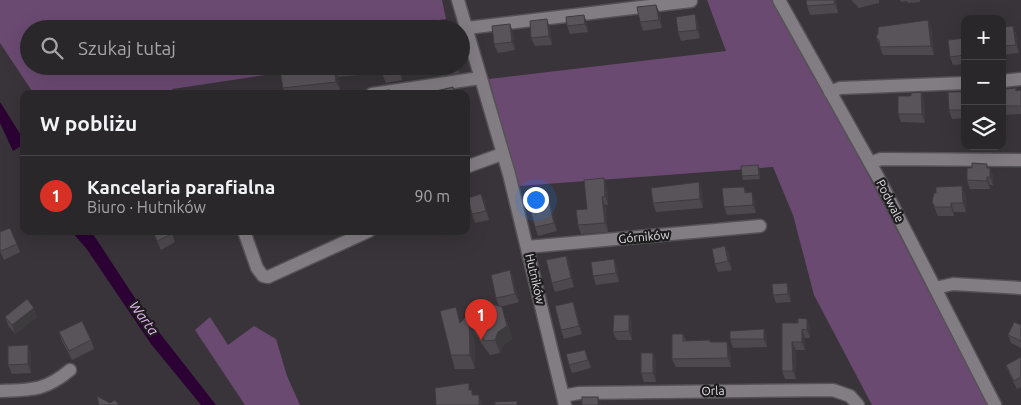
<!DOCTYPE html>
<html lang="pl">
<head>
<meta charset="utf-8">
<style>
	body { margin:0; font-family:Ubuntu,sans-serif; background:#322f33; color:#f1f3f6 }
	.controls { position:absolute; right:15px; top:15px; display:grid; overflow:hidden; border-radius:10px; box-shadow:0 5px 20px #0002 }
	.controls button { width:45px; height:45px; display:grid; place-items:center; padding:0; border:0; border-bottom:1px solid #464447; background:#2a272b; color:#f1f3f6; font:25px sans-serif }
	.you { position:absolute; left:535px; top:199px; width:18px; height:18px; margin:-12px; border:4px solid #fff; border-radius:50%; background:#1a73e8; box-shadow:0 0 0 8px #1a73e833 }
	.badge { display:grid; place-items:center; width:32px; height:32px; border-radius:50%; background:#d93025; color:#fff; font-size:16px; font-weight:700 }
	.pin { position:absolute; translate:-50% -41px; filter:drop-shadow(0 1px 2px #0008) }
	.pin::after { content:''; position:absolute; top:26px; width:18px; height:15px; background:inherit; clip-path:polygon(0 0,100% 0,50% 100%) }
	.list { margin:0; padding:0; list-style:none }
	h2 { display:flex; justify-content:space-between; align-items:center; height:65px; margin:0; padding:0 20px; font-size:21px }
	h2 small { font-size:16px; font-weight:400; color:#a5a5a9 }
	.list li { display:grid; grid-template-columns:32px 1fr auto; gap:15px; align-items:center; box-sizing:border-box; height:80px; padding:0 20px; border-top:1px solid #464447 }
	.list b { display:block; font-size:19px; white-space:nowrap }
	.list p { margin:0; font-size:16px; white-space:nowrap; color:#a5a5a9 }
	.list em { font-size:16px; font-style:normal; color:#a5a5a9 }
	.icon { flex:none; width:28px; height:28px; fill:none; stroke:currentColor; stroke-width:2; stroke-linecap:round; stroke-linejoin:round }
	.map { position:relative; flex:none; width:1021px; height:405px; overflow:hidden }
	.search { position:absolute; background:#2a272b; box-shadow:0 5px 20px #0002; left:20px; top:20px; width:450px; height:55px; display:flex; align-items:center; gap:12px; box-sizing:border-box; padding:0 18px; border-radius:28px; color:#a5a5a9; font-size:19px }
	.panel { position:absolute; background:#2a272b; box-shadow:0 5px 20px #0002; left:20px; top:90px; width:450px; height:145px; border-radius:10px }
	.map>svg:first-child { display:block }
</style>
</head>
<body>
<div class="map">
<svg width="1021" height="405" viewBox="0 0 1021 405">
	<rect width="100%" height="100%" fill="#383439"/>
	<!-- green -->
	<g fill="#6b4a72">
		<path d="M 0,0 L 442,0 L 446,19 L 379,29 L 29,29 L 29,66 L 326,66 L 172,89 L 173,94 L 34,94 L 0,43 Z"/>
		<path d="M 707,0 L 772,0 L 840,121 L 988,405 L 872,405 L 814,295 L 793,215 L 773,167 L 519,186 L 489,79 L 726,51 Z"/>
		<path d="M 210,317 L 228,345 L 254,326 L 276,339 L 287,376 L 300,405 L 245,405 L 195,330 Z"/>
	</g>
	<!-- water -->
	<g fill="#2c0134">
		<path d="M 0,102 L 24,140 L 24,144 L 13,151 L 0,123 Z"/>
		<path d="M 71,231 L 91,231 L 148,318 L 216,405 L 201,405 L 151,344 L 86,248 Z"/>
	</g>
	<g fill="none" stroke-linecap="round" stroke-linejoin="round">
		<!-- street casing -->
		<g stroke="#555256" stroke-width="15">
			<g id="street">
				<path d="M 458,0 L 509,174 L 565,405"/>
				<path d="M 779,0 L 879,179 L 995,405"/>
				<path d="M 467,28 L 691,1"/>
				<path d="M 1002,81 L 1021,79"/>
				<path d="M 830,92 L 840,88 L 965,83"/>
				<path d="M 372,94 L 480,78"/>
				<path d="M 870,163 L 881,159 L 1021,160"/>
				<path d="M 466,167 L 502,154"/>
				<path d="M 244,231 L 257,268 L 263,276 L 268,277 L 369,231"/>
				<path d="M 527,247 L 760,226"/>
				<path d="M 935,288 L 953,284 L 1021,288"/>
				<path d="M 0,391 C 31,390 45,391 70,370"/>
				<path d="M 563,396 L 579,393 L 833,390 L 850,396 L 858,405"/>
			</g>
		</g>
		<!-- street -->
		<use href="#street" stroke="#827d83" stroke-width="12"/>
	</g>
	<!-- wall -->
	<g fill="#4d484d">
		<path d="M 836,0 L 838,13 L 810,15 L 807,6 Z"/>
		<path d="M 851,0 L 879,0 L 879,3 L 859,8 Z"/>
		<path d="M 900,0 L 920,0 L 920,2 L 908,3 L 907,1 L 901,2 Z"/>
		<path d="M 656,5 L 660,14 L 662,28 L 643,31 L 640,22 Z"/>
		<path d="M 695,14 L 698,23 L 700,38 L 681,41 L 678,32 Z"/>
		<path d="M 928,20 L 931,28 L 934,55 L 883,55 L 876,37 Z"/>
		<path d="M 587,23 L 588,32 L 570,34 L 567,26 Z"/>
		<path d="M 1013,26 L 1016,34 L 1019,53 L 1002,55 L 1002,27 Z"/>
		<path d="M 550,28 L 552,45 L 535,46 L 531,38 Z"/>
		<path d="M 513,32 L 515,50 L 498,53 L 494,44 Z"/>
		<path d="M 965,38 L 965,64 L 953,65 L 950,57 Z"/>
		<path d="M 358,66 L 359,75 L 338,77 L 340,90 L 311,94 L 285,94 L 283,88 L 280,71 Z"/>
		<path d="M 381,66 L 400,66 L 402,80 L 386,83 L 382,74 Z"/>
		<path d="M 438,66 L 457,66 L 459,73 L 441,76 Z"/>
		<path d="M 1016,88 L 1017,91 L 1021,90 L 1021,114 L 1004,115 L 1002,110 L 1002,92 L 1006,92 Z"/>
		<path d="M 921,92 L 924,101 L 925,123 L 901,122 L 898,114 L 911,96 Z"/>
		<path d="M 963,95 L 965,95 L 965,118 L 952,119 L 949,110 Z"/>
		<path d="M 972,168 L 988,168 L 993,176 L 993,185 L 990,185 L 990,189 L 970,189 L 967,180 Z"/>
		<path d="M 760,169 L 760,179 L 743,180 L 742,176 Z"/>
		<path d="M 607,187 L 608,205 L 605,205 L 608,232 L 581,234 L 578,225 L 587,209 Z"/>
		<path d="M 744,187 L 747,193 L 755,201 L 756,213 L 727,215 L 724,207 Z"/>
		<path d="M 702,191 L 703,208 L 656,212 L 653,203 Z"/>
		<path d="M 936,193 L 966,195 L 966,212 L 954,212 L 954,216 L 938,216 L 932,202 Z"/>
		<path d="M 481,194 L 485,203 L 489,220 L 475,223 L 472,214 Z"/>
		<path d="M 548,197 L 551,206 L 557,231 L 538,236 L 535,227 Z"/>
		<path d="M 152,231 L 171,231 L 175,242 L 161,250 Z"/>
		<path d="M 0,232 L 17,244 L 20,252 L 4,260 L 0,251 Z"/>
		<path d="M 725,246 L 729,255 L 732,270 L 718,272 L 715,264 Z"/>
		<path d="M 566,256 L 569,264 L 574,287 L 555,292 L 552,283 Z"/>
		<path d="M 617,267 L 619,282 L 596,285 L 593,276 Z"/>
		<path d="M 510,270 L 513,279 L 519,302 L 500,307 L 507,321 L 512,339 L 503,346 L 500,353 L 490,355 L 474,333 L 475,369 L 455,369 L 451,355 L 461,322 L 499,306 L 496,298 Z"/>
		<path d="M 787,283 L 790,292 L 791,302 L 776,303 L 773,295 Z"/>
		<path d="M 573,302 L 576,311 L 582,334 L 564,339 L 561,330 Z"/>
		<path d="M 629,315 L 632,324 L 632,340 L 617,340 L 613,332 Z"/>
		<path d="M 5,317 L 37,317 L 15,334 L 8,325 Z"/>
		<path d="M 782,323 L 810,327 L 810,338 L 805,338 L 805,350 L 796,350 L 796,379 L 785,379 L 782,371 Z"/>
		<path d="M 1021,325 L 1021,348 L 1011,343 L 1008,335 Z"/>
		<path d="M 764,329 L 767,338 L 767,347 L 733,348 L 730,339 Z"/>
		<path d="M 59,332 L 91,340 L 94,349 L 72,360 L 62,341 Z"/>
		<path d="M 683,334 L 686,341 L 710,342 L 727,342 L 730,350 L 731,367 L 676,367 L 672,359 Z"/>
		<path d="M 585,350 L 591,368 L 572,373 L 569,365 Z"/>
		<path d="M 653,353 L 656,362 L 656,382 L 644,382 L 641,373 Z"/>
		<path d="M 31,354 L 31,373 L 12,374 L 8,365 Z"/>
		<path d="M 1021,357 L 1021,387 L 1017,389 L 1009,373 L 1006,365 Z"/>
	</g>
	<!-- shaded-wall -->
	<g fill="#3e3b3f">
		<path d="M 834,0 L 836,0 L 838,13 L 835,4 Z"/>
		<path d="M 656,5 L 660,14 L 662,28 L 659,20 Z"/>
		<path d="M 695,14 L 698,23 L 700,38 L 697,30 Z"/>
		<path d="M 584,15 L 587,23 L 588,32 L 585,24 Z"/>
		<path d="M 547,19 L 550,28 L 552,45 L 549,36 Z"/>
		<path d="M 928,20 L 931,28 L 934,55 L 931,46 Z"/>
		<path d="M 510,24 L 513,32 L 515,50 L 512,42 Z"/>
		<path d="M 1013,26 L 1016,34 L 1019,53 L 1016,45 Z"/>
		<path d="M 356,66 L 358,66 L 359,75 Z"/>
		<path d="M 398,66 L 400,66 L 402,80 L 399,71 Z"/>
		<path d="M 335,69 L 338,77 L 340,90 L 336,82 Z"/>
		<path d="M 921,92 L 924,101 L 925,123 L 922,114 Z"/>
		<path d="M 758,165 L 760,169 L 760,179 L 759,175 Z"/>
		<path d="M 990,168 L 993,176 L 993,185 L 990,177 Z"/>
		<path d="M 987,177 L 990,185 L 990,189 L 987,181 Z"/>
		<path d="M 604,178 L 607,187 L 608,205 L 605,196 Z"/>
		<path d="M 699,182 L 702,191 L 703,208 L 700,199 Z"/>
		<path d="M 962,186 L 966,195 L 966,212 L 963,203 Z"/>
		<path d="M 752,192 L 755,201 L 756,213 L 753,205 Z"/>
		<path d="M 481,194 L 485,203 L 489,220 L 486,211 Z"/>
		<path d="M 548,197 L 551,206 L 557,231 L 554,223 Z"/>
		<path d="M 602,197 L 605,205 L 608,232 L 605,223 Z"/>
		<path d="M 951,203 L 954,212 L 954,216 L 951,207 Z"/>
		<path d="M 725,246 L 729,255 L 732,270 L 728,261 Z"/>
		<path d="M 566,256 L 569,264 L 574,287 L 571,278 Z"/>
		<path d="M 614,259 L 617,267 L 619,282 L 616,273 Z"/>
		<path d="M 510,270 L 513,279 L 519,302 L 515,294 Z"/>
		<path d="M 787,283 L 790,292 L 791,302 L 788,294 Z"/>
		<path d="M 573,302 L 576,311 L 582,334 L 579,326 Z"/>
		<path d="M 502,307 L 507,321 L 512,339 L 503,346 L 500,353 L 495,340 L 498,332 Z"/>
		<path d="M 34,308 L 37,317 L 15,334 L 12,325 Z"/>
		<path d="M 629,315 L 632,324 L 632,340 L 629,331 Z"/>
		<path d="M 807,319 L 810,327 L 810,338 L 807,330 Z"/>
		<path d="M 469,320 L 474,333 L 475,369 L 470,355 Z"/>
		<path d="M 764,329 L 767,338 L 767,347 L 764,339 Z"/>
		<path d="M 802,329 L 805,338 L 805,350 L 802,342 Z"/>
		<path d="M 727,342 L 730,350 L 731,367 L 728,358 Z"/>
		<path d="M 792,342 L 796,350 L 796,379 L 793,371 Z"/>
		<path d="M 28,345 L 31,354 L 31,373 L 28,364 Z"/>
		<path d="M 653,353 L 656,362 L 656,382 L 653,373 Z"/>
		<path d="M 479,395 L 482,403 L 482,405 L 479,405 Z"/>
		<path d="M 598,397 L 601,405 L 598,405 Z"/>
	</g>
	<!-- building -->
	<g fill="#59545a" stroke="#3e3b3f">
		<path d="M 806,0 L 834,0 L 835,4 L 807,6 Z"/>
		<path d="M 656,5 L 659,20 L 640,22 L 637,7 Z"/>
		<path d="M 695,14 L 697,30 L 678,32 L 676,17 Z"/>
		<path d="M 584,15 L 585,24 L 567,26 L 566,17 Z"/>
		<path d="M 547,19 L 549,36 L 531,38 L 530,21 Z"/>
		<path d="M 435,20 L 436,29 L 419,29 L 418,23 Z"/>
		<path d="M 928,20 L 931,46 L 880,47 L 879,40 L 876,37 L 878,33 L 878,27 Z"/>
		<path d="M 510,24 L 512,42 L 494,44 L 492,26 Z"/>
		<path d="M 1013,26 L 1016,45 L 1002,46 L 1002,27 Z"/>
		<path d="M 965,38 L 965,55 L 950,57 L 948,40 Z"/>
		<path d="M 317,66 L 356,67 L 335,69 L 336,82 L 283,88 L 280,71 Z"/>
		<path d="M 381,66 L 398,66 L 399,71 L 382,74 Z"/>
		<path d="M 453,87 L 455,94 L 437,94 L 436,91 Z"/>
		<path d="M 1016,88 L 1016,91 L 1021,90 L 1021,106 L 1002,106 L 1002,92 L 1006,92 L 1005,89 Z"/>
		<path d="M 390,90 L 390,94 L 346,94 Z"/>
		<path d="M 921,92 L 922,114 L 898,114 L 898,96 L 911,96 L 911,93 Z"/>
		<path d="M 948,92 L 962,92 L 962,95 L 965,95 L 965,106 L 963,106 L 963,110 L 949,110 Z"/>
		<path d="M 972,163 L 987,164 L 987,168 L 990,168 L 990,177 L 987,177 L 987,181 L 967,180 L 967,168 L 972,168 Z"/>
		<path d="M 758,165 L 759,175 L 742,176 L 741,166 Z"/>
		<path d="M 604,178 L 605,196 L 602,197 L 605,223 L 578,225 L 576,210 L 587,209 L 584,180 Z"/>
		<path d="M 699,182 L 700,199 L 653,203 L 651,188 Z"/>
		<path d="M 962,186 L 963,203 L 951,203 L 951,207 L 935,207 L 932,202 L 934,193 L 936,193 L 936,187 Z"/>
		<path d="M 744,187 L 745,193 L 752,192 L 753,205 L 724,207 L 722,188 Z"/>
		<path d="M 481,194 L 486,211 L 472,214 L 468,198 Z"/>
		<path d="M 548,197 L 554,223 L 535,227 L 528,202 Z"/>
		<path d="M 10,228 L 17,244 L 1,251 L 0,249 L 0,232 Z"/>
		<path d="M 153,231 L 171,231 L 172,234 L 157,241 Z"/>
		<path d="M 725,246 L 728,261 L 715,264 L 712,249 Z"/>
		<path d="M 566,256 L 571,278 L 552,283 L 546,260 Z"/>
		<path d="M 614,259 L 616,273 L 593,276 L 591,262 Z"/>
		<path d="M 510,270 L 515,294 L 496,298 L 491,275 Z"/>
		<path d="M 787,283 L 788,294 L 773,295 L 772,284 Z"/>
		<path d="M 27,299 L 34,308 L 12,325 L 5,317 Z"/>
		<path d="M 573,302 L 579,326 L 561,330 L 555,306 Z"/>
		<path d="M 495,305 L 502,307 L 507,326 L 498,332 L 495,340 L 485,341 L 469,320 L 470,355 L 451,355 L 440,311 L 456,307 L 460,323 L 473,309 Z"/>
		<path d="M 614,315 L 629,315 L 629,331 L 613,332 Z"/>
		<path d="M 798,318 L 807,319 L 807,330 L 802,329 L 802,342 L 792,342 L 793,371 L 782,371 L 782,323 L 798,323 Z"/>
		<path d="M 82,321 L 91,340 L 69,351 L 59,332 Z"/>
		<path d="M 1014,322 L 1021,325 L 1021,341 L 1008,335 Z"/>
		<path d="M 764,329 L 764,339 L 730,339 L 730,331 Z"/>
		<path d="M 672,334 L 683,334 L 683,341 L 710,340 L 710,342 L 727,342 L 728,358 L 672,359 Z"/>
		<path d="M 28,345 L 28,364 L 8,365 L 8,346 Z"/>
		<path d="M 585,350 L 588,360 L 569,365 L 566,354 Z"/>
		<rect x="641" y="353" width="12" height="20"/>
		<path d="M 1021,357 L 1021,377 L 1014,381 L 1006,365 Z"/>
		<path d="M 469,383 L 469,390 L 472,390 L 472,395 L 479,395 L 479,405 L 436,405 L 435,388 Z"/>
		<path d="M 97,396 L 110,403 L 115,400 L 119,405 L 99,405 Z"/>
		<rect x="582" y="397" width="16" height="8"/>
		<path d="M 517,401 L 517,405 L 495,405 L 495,402 Z"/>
	</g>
	<g text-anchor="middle" stroke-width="4.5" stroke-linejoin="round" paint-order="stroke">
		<!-- street labels -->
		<g font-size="12" fill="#e1dfe2" stroke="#1e1c1e">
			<text transform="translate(890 201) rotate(63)" y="4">Podwale</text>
			<text transform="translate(644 237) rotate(-5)" y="4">Górników</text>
			<text transform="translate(535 279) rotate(77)" y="4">Hutników</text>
			<text transform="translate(713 391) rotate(-1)" y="4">Orla</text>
		</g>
		<!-- water labels -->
		<g font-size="14" font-style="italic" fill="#ebb7f7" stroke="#1e1c1e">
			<text transform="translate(144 318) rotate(54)" y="5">Warta</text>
		</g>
	</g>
</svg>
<div class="controls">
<button>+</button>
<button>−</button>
<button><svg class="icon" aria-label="layers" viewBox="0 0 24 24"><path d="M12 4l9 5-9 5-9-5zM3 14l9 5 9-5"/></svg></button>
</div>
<div class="you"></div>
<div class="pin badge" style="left:481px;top:340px">1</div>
<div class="search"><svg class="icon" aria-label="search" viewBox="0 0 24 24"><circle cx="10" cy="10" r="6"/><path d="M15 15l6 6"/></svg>Szukaj tutaj</div>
<section class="panel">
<h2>W pobliżu<small></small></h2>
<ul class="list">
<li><span class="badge">1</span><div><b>Kancelaria parafialna</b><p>Biuro · Hutników</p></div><em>90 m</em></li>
</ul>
</section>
</div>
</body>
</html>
